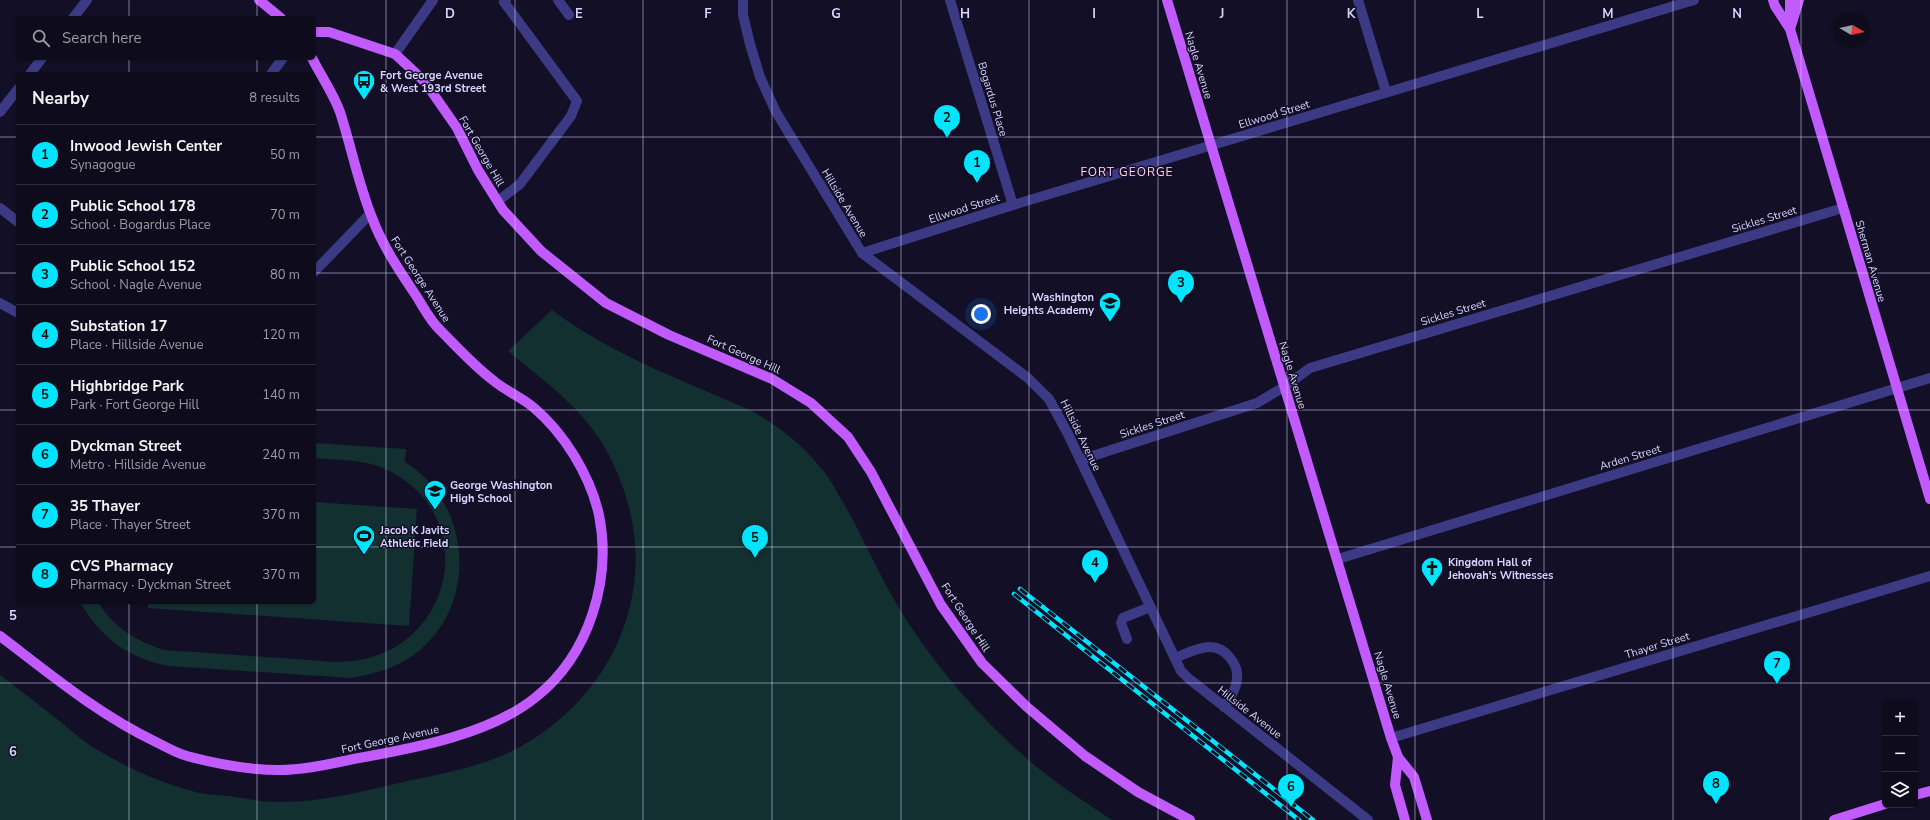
<!DOCTYPE html>
<html lang="en">
<head>
<meta charset="utf-8">
<style>
	body { margin:0; font-family:"Nunito Sans",sans-serif; background:#171425; color:#f1f3f6 }
	.controls { position:absolute; right:12px; bottom:12px; display:grid; overflow:hidden; border-radius:6px; box-shadow:0 1px 3px #0004 }
	.controls button { width:36px; height:36px; display:grid; place-items:center; padding:0; border:0; border-bottom:1px solid #2e2b3b; background:#0e0b1c; color:#f1f3f6; font:20px sans-serif }
	.compass { position:absolute; left:1834px; top:12px; width:36px; height:36px; border-radius:50%; background:#0e0b1c; box-shadow:0 1px 3px #0004; rotate:99deg }
	.you { position:absolute; left:981px; top:314px; width:14px; height:14px; margin:-10px; border:3px solid #fff; border-radius:50%; background:#1a73e8; box-shadow:0 0 0 6px #1a73e833 }
	.badge { display:grid; place-items:center; width:26px; height:26px; border-radius:50%; background:#00e5ff; color:#111; font-size:13px; font-weight:700 }
	.pin { position:absolute; translate:-50% -33px; filter:drop-shadow(0 1px 2px #0008) }
	.pin::after { content:''; position:absolute; top:21px; width:14px; height:12px; background:inherit; clip-path:polygon(0 0,100% 0,50% 100%) }
	.list { margin:0; padding:0; list-style:none }
	h2 { display:flex; justify-content:space-between; align-items:center; height:52px; margin:0; padding:0 16px; font-size:17px }
	h2 small { font-size:13px; font-weight:400; color:#9b9ba3 }
	.list li { display:grid; grid-template-columns:26px 1fr auto; gap:12px; align-items:center; box-sizing:border-box; height:60px; padding:0 16px; border-top:1px solid #2e2b3b }
	.list b { display:block; font-size:15px; white-space:nowrap }
	.list p { margin:0; font-size:13px; white-space:nowrap; color:#9b9ba3 }
	.list em { font-size:13px; font-style:normal; color:#9b9ba3 }
	.icon { flex:none; width:22px; height:22px; fill:none; stroke:currentColor; stroke-width:2; stroke-linecap:round; stroke-linejoin:round }
	.map { position:relative; flex:none; width:1930px; height:820px; overflow:hidden }
	.search { position:absolute; background:#0e0b1c; box-shadow:0 1px 3px #0004; left:16px; top:16px; width:300px; height:44px; display:flex; align-items:center; gap:10px; box-sizing:border-box; padding:0 14px; border-radius:6px; color:#9b9ba3; font-size:15px }
	.panel { position:absolute; background:#0e0b1c; box-shadow:0 1px 3px #0004; left:16px; top:72px; width:300px; height:532px; border-radius:6px }
	.map>svg:first-child { display:block }
</style>
</head>
<body>
<div class="map">
<svg width="1930" height="820" viewBox="0 0 1930 820">
	<rect width="100%" height="100%" fill="#130f26"/>
	<!-- green -->
	<g fill="#12302f">
		<path d="M 552,310 C 612,355 682,380 750,410 C 777,425 801,443 820,467 C 828,475 834,487 840,497 C 865,539 883,586 911,627 C 943,675 981,718 1024,756 C 1051,780 1082,800 1112,820 L 0,820 L 0,675 C 21,691 42,707 62,723 C 73,732 84,742 96,749 C 126,767 158,782 192,791 C 204,795 217,795 229,796 C 244,798 260,802 276,802 C 316,803 356,793 395,784 C 433,775 476,769 512,751 C 606,704 657,602 627,500 C 620,477 610,453 596,434 C 572,400 539,377 508,351 Z"/>
		<path d="M 314,443 L 406,449 L 405,462 C 470,502 479,600 420,650 C 400,667 376,674 351,678 L 170,666 C 130,660 100,637 80,602 L 98,602 C 113,627 137,642 165,650 L 337,662 C 452,663 488,514 383,468 C 361,459 337,460 314,458 Z"/>
		<path d="M 314,502 L 417,509 L 409,626 L 148,608 L 148,602 L 314,602 Z"/>
	</g>
	<g fill="none" stroke-linecap="round" stroke-linejoin="round">
		<!-- minor -->
		<g stroke="#3d3a85" stroke-width="10">
			<path d="M 558,0 L 569,15"/>
			<path d="M 743,0 L 743,15 L 750,44 L 760,77 L 776,112 L 862,253 L 1028,378 L 1049,399 L 1068,434 L 1181,671 L 1188,678 L 1368,820"/>
			<path d="M 950,0 L 1013,205"/>
			<path d="M 1358,0 L 1386,92"/>
			<path d="M 73,18 L 87,0"/>
			<path d="M 395,54 L 433,0"/>
			<path d="M 30,74 L 42,58"/>
			<path d="M 271,74 L 283,58"/>
			<path d="M 0,112 L 18,89"/>
			<path d="M 498,201 L 520,184 L 571,116 L 577,101 L 504,2 L 506,0"/>
			<path d="M 0,208 L 18,222"/>
			<path d="M 862,253 L 1013,205 L 1694,0"/>
			<path d="M 314,272 L 370,214"/>
			<path d="M 0,303 L 18,313"/>
			<path d="M 1080,460 L 1257,403 L 1284,387 L 1310,368 L 1843,208"/>
			<path d="M 1338,559 L 1930,378"/>
			<path d="M 1127,639 L 1121,623 L 1123,618 L 1150,607"/>
			<path d="M 1175,658 C 1185,654 1198,647 1210,647 C 1225,647 1239,664 1237,679 C 1236,690 1230,698 1224,707"/>
			<path d="M 1391,738 L 1930,576"/>
		</g>
		<!-- major -->
		<g stroke="#c25bff" stroke-width="10">
			<path d="M 259,0 L 281,18"/>
			<path d="M 1167,0 L 1391,738 L 1398,757 L 1414,777 L 1427,820"/>
			<path d="M 1773,0 L 1775,6 L 1790,29 L 1930,499"/>
			<path d="M 1790,21 L 1790,0"/>
			<path d="M 1790,29 L 1799,0"/>
			<path d="M 314,32 L 329,32 L 395,54 L 407,65 L 425,82 L 457,128 L 478,170 L 503,210 L 541,251 L 606,303 L 669,335 L 772,379 L 811,403 L 848,437 L 871,472 L 941,605 L 982,663 L 1027,707 L 1085,756 L 1138,792 L 1190,820"/>
			<path d="M 0,636 C 50,674 99,715 156,742 C 166,747 176,753 187,756 C 217,764 248,770 279,770 C 306,770 333,763 359,758 C 415,748 491,734 536,697 C 589,655 612,580 599,515 C 590,475 564,433 533,407 C 521,397 506,391 494,381 C 475,367 457,347 440,330 C 429,320 422,304 413,291 C 397,267 381,243 371,215 C 358,182 351,146 340,112 C 333,93 321,76 312,58"/>
			<path d="M 1398,757 L 1395,785 L 1405,820"/>
			<path d="M 1915,795 L 1930,791"/>
			<path d="M 1834,820 L 1885,804"/>
		</g>
		<!-- rail casing -->
		<g stroke="#00e5ff" stroke-width="4.5">
			<g id="rail">
				<path d="M 1020,589 L 1313,820"/>
				<path d="M 1014,594 L 1299,820"/>
			</g>
		</g>
		<!-- rail -->
		<use href="#rail" stroke="#130f26" stroke-width="3" stroke-dasharray="9" stroke-linecap="butt"/>
	</g>
	<!-- grid -->
	<path fill="none" stroke="#d9d4ff" stroke-width="1" stroke-opacity="0.55" d="M 129,0 L 129,18M 257,0 L 257,18M 386,0 L 386,820M 515,0 L 515,820M 643,0 L 643,820M 772,0 L 772,820M 901,0 L 901,820M 1029,0 L 1029,820M 1158,0 L 1158,820M 1287,0 L 1287,820M 1415,0 L 1415,820M 1544,0 L 1544,820M 1673,0 L 1673,820M 1801,0 L 1801,820M 129,58 L 129,74M 257,58 L 257,74M 0,137 L 18,137M 314,137 L 1930,137M 0,273 L 18,273M 314,273 L 1930,273M 0,410 L 18,410M 314,410 L 1930,410M 0,547 L 18,547M 314,547 L 1930,547M 129,602 L 129,820M 257,602 L 257,820M 0,683 L 1930,683"/>
	<!-- icons -->
	<defs>
		<g id="bus-pin" transform="scale(1.15)"><path d="M0 17L-7.5 6A9.5 9.5 0 1 1 7.5 6Z" fill="#00e5ff" stroke="#130f26"/><path d="M-5-6H5V4H4V6H2V4H-2V6H-4V4H-5ZM-3.5-4V0h7V-4ZM-3.5 1.2v1.5H-2V1.2ZM2 1.2v1.5H3.5V1.2Z" fill="#111"/></g>
		<g id="school-pin" transform="scale(1.15)"><path d="M0 17L-7.5 6A9.5 9.5 0 1 1 7.5 6Z" fill="#00e5ff" stroke="#130f26"/><path d="M0-5L7-2L0 1L-7-2ZM-4 1L0 2.5L4 1V4Q0 6-4 4Z" fill="#111"/></g>
		<g id="stadium-pin" transform="scale(1.15)"><path d="M0 17L-7.5 6A9.5 9.5 0 1 1 7.5 6Z" fill="#00e5ff" stroke="#130f26"/><path d="M0-5a6.5 5 0 1 0 0 10a6.5 5 0 1 0 0-10ZM-3.5-1.8h7v3.6h-7Z" fill="#111"/></g>
		<g id="church-pin" transform="scale(1.15)"><path d="M0 17L-7.5 6A9.5 9.5 0 1 1 7.5 6Z" fill="#00e5ff" stroke="#130f26"/><path d="M-1.2-6h2.4v3.5h3.3v2.4h-3.3V6h-2.4V-.1h-3.3v-2.4h3.3Z" fill="#111"/></g>
	</defs>
	<g fill-rule="evenodd">
		<use href="#bus-pin" x="364" y="81"/>
		<use href="#school-pin" x="1110" y="303"/>
		<use href="#school-pin" x="435" y="491"/>
		<use href="#stadium-pin" x="364" y="536"/>
		<use href="#church-pin" x="1432" y="568"/>
	</g>
	<g text-anchor="middle" stroke-width="3" stroke-linejoin="round" paint-order="stroke">
		<!-- street labels -->
		<g font-size="11" fill="#d9d4ff" stroke="#130f26">
			<text transform="translate(1199 65) rotate(73)" y="4">Nagle Avenue</text>
			<text transform="translate(993 99) rotate(73)" y="4">Bogardus Place</text>
			<text transform="translate(1274 114) rotate(-17)" y="4">Ellwood Street</text>
			<text transform="translate(482 151) rotate(60)" y="4">Fort George Hill</text>
			<text transform="translate(845 203) rotate(59)" y="4">Hillside Avenue</text>
			<text transform="translate(964 208) rotate(-18)" y="4">Ellwood Street</text>
			<text transform="translate(1764 219) rotate(-17)" y="4">Sickles Street</text>
			<text transform="translate(1871 261) rotate(74)" y="4">Sherman Avenue</text>
			<text transform="translate(421 279) rotate(57)" y="4">Fort George Avenue</text>
			<text transform="translate(1453 312) rotate(-17)" y="4">Sickles Street</text>
			<text transform="translate(744 354) rotate(24)" y="4">Fort George Hill</text>
			<text transform="translate(1293 375) rotate(73)" y="4">Nagle Avenue</text>
			<text transform="translate(1152 424) rotate(-18)" y="4">Sickles Street</text>
			<text transform="translate(1081 435) rotate(64)" y="4">Hillside Avenue</text>
			<text transform="translate(1630 457) rotate(-17)" y="4">Arden Street</text>
			<text transform="translate(966 617) rotate(57)" y="4">Fort George Hill</text>
			<text transform="translate(1657 645) rotate(-17)" y="4">Thayer Street</text>
			<text transform="translate(1388 685) rotate(73)" y="4">Nagle Avenue</text>
			<text transform="translate(1250 712) rotate(38)" y="4">Hillside Avenue</text>
			<text transform="translate(390 739) rotate(-12)" y="4">Fort George Avenue</text>
		</g>
		<!-- poi labels -->
		<g font-size="11" font-weight="bold" fill="#d9d4ff" stroke="#130f26" text-anchor="start">
			<text x="380" y="79">Fort George Avenue<tspan x="380" dy="13">&amp; West 193rd Street</tspan></text>
			<text x="1094" y="301" text-anchor="end">Washington<tspan x="1094" dy="13">Heights Academy</tspan></text>
			<text x="450" y="489">George Washington<tspan x="450" dy="13">High School</tspan></text>
			<text x="380" y="534">Jacob K Javits<tspan x="380" dy="13">Athletic Field</tspan></text>
			<text x="1448" y="566">Kingdom Hall of<tspan x="1448" dy="13">Jehovah's Witnesses</tspan></text>
		</g>
		<!-- neighbourhood labels -->
		<g font-size="12" letter-spacing="1" fill="#ffd6f0" stroke="#130f26">
			<text x="1127" y="176">FORT GEORGE</text>
		</g>
	</g>
	<g font-size="13" text-anchor="middle" font-weight="bold" fill="#d9d4ff" stroke="#130f26" stroke-width="3" stroke-linejoin="round" paint-order="stroke">
		<text x="450" y="18">D</text>
		<text x="579" y="18">E</text>
		<text x="708" y="18">F</text>
		<text x="836" y="18">G</text>
		<text x="965" y="18">H</text>
		<text x="1094" y="18">I</text>
		<text x="1222" y="18">J</text>
		<text x="1351" y="18">K</text>
		<text x="1480" y="18">L</text>
		<text x="1608" y="18">M</text>
		<text x="1737" y="18">N</text>
		<text x="13" y="620">5</text>
		<text x="13" y="756">6</text>
	</g>
</svg>
<div class="controls">
<button>+</button>
<button>−</button>
<button><svg class="icon" aria-label="layers" viewBox="0 0 24 24"><path d="M12 4l9 5-9 5-9-5zM3 14l9 5 9-5"/></svg></button>
</div>
<svg class="compass" viewBox="-18 -18 36 36"><path d="M0-13l5 13h-10z" fill="#e53935"/><path d="M0 13l5-13h-10z" fill="#9b9ba3"/></svg>
<div class="you"></div>
<div class="pin badge" style="left:977px;top:183px">1</div>
<div class="pin badge" style="left:947px;top:138px">2</div>
<div class="pin badge" style="left:1181px;top:303px">3</div>
<div class="pin badge" style="left:1095px;top:583px">4</div>
<div class="pin badge" style="left:755px;top:558px">5</div>
<div class="pin badge" style="left:1291px;top:807px">6</div>
<div class="pin badge" style="left:1777px;top:684px">7</div>
<div class="pin badge" style="left:1716px;top:804px">8</div>
<div class="search"><svg class="icon" aria-label="search" viewBox="0 0 24 24"><circle cx="10" cy="10" r="6"/><path d="M15 15l6 6"/></svg>Search here</div>
<section class="panel">
<h2>Nearby<small>8 results</small></h2>
<ul class="list">
<li><span class="badge">1</span><div><b>Inwood Jewish Center</b><p>Synagogue</p></div><em>50 m</em></li>
<li><span class="badge">2</span><div><b>Public School 178</b><p>School · Bogardus Place</p></div><em>70 m</em></li>
<li><span class="badge">3</span><div><b>Public School 152</b><p>School · Nagle Avenue</p></div><em>80 m</em></li>
<li><span class="badge">4</span><div><b>Substation 17</b><p>Place · Hillside Avenue</p></div><em>120 m</em></li>
<li><span class="badge">5</span><div><b>Highbridge Park</b><p>Park · Fort George Hill</p></div><em>140 m</em></li>
<li><span class="badge">6</span><div><b>Dyckman Street</b><p>Metro · Hillside Avenue</p></div><em>240 m</em></li>
<li><span class="badge">7</span><div><b>35 Thayer</b><p>Place · Thayer Street</p></div><em>370 m</em></li>
<li><span class="badge">8</span><div><b>CVS Pharmacy</b><p>Pharmacy · Dyckman Street</p></div><em>370 m</em></li>
</ul>
</section>
</div>
</body>
</html>
